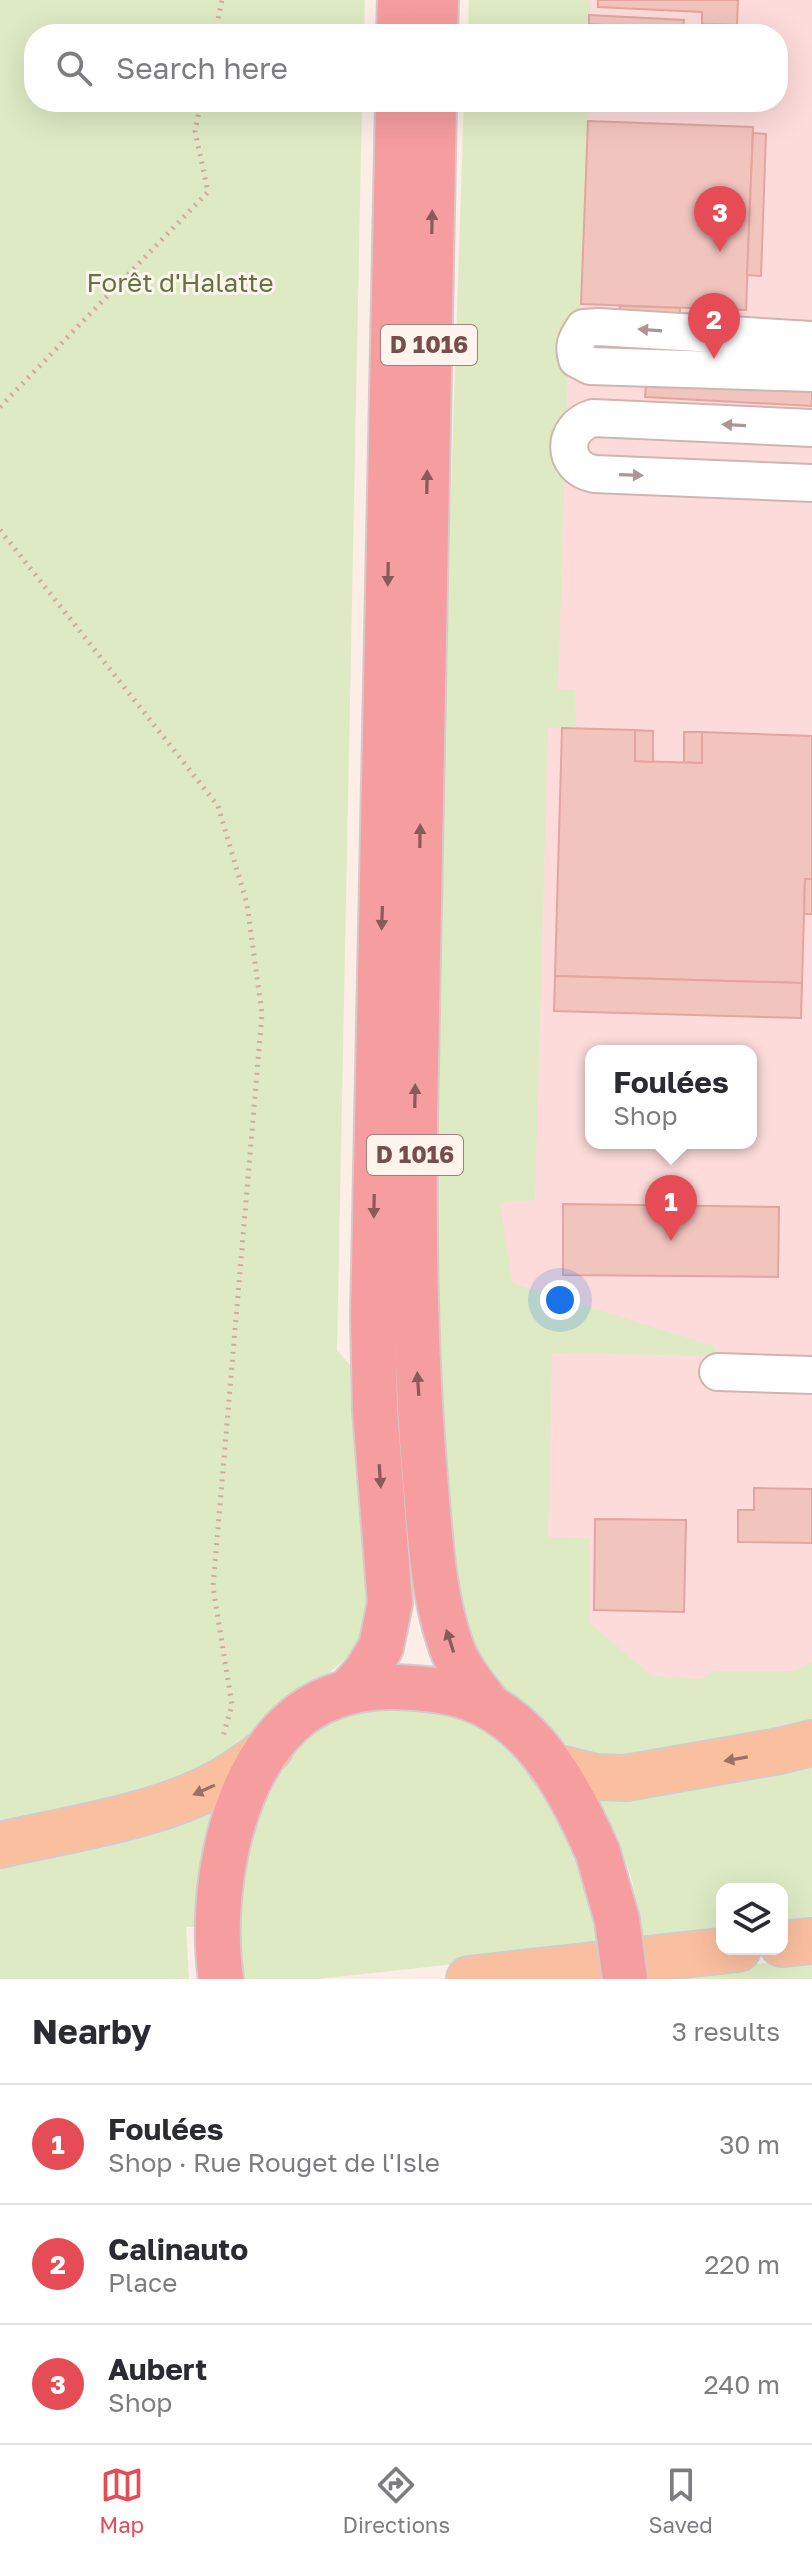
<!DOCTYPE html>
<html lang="en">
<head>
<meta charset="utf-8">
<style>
	body { margin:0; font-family:"Golos Text",sans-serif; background:#f2f2f3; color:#2b2b33 }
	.controls { position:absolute; right:24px; bottom:24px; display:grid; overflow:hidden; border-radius:16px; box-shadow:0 8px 32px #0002 }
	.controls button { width:72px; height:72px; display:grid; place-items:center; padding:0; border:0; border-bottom:2px solid #e1e1e2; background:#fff; color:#2b2b33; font:40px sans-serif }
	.you { position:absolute; left:560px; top:1300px; width:28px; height:28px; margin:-20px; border:6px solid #fff; border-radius:50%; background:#1a73e8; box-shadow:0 0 0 12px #1a73e833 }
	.badge { display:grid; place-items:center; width:52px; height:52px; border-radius:50%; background:#e64c55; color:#fff; font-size:26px; font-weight:700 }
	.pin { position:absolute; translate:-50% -66px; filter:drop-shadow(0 2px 4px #0008) }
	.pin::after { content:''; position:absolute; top:42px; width:28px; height:24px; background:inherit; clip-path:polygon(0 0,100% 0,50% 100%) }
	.popup { position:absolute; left:585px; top:1045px; width:172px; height:104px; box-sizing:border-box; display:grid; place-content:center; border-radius:16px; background:#fff; filter:drop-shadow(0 2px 6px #0005); font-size:26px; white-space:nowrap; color:#7c7c81 }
	.popup b { font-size:30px; color:#2b2b33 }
	.popup::after { content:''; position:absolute; left:50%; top:100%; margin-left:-16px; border:16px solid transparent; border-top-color:#fff }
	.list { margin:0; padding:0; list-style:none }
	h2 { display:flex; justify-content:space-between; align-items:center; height:104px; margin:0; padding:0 32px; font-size:34px }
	h2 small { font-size:26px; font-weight:400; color:#7c7c81 }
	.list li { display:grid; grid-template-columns:52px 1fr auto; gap:24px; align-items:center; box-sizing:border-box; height:120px; padding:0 32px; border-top:2px solid #e1e1e2 }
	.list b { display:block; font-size:30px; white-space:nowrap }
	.list p { margin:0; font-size:26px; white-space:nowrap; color:#7c7c81 }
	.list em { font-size:26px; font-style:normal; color:#7c7c81 }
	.icon { flex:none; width:44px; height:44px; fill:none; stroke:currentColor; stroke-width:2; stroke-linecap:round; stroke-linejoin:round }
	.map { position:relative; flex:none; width:812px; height:1979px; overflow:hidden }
	.search { position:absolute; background:#fff; box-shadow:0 8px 32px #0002; left:24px; right:24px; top:24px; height:88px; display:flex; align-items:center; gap:20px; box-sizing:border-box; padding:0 28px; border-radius:32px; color:#7c7c81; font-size:30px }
	.sheet { height:464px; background:#fff }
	nav { display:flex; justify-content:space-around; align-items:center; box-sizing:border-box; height:112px; border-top:2px solid #e1e1e2; background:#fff; font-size:22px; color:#7c7c81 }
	nav a { display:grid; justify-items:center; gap:4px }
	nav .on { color:#e64c55 }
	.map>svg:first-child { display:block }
</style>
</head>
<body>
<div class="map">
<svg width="812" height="1979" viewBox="0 0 812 1979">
	<rect width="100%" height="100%" fill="#fcede6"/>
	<!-- commercial -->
	<path fill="#fddbda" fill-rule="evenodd" d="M 472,0 L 812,0 L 812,1700 L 667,1730 L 476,1551 L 470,102 L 778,102 L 778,34 L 472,34 ZM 591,1051 L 751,1051 L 751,1143 L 591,1143 Z"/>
	<!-- green -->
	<g fill="#deeac4">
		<path d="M 0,0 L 365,0 L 364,34 L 34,34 L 34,102 L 362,102 L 337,1350 L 355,1371 L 372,1606 L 359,1647 L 323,1678 L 283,1700 L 245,1739 L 195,1780 L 0,1826 Z"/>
		<path d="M 469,0 L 590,0 L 590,24 L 724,34 L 468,34 Z"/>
		<path d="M 464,102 L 589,102 L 581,304 L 568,365 L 558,689 L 575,690 L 576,729 L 548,728 L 535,1200 L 500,1203 L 512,1283 L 715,1346 L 715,1356 L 552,1353 L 548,1537 L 589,1538 L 589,1622 L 652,1676 L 700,1679 L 714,1671 L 792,1671 L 812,1662 L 812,1725 L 630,1761 L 577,1752 L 557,1737 L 515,1700 L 482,1662 L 463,1623 L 452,1560 L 435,1403 L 432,1231 L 443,728 Z"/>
		<path d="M 377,1706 L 443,1710 L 483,1727 L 516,1756 L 532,1774 L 559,1814 L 590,1893 L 601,1948 L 318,1979 L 241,1979 C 233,1904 243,1799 301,1743 C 321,1723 350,1713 377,1706 Z"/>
		<path d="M 812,1763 L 812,1922 L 782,1926 L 782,1889 L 722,1889 L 722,1933 L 644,1943 L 632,1880 L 617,1836 L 590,1794 Z"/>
		<path d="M 216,1808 L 200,1927 L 186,1927 L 189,1979 L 0,1979 L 0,1859 Z"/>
		<path d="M 812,1958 L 812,1979 L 648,1979 L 647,1976 Z"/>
	</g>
	<!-- building -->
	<g fill="#f2c4be" stroke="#e4a59e" stroke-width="2">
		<path d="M 598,0 L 738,0 L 737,25 L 702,24 L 702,12 L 598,7 Z"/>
		<path d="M 589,15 L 684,20 L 683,30 L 589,24 Z"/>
		<path d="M 588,121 L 753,127 L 746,310 L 581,304 Z"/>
		<path d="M 753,133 L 766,134 L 761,276 L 747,275 Z"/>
		<path d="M 620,306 L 680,308 L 679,327 L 812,347 L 812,406 L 645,397 L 647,373 L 616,371 Z"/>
		<path d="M 562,728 L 635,730 L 635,761 L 702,763 L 702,732 L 812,736 L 812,879 L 805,879 L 802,983 L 555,976 Z"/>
		<path d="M 635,730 L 653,731 L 653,762 L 635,761 Z"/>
		<path d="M 684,732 L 702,732 L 702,763 L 684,762 Z"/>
		<path d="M 805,879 L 812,879 L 812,914 L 804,914 Z"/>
		<path d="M 555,976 L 802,983 L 801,1018 L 554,1011 Z"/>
		<path d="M 563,1204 L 779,1207 L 778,1277 L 563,1275 Z"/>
		<path d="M 754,1488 L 812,1489 L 812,1543 L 738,1542 L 738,1510 L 754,1510 Z"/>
		<path d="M 595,1519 L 686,1520 L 684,1612 L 594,1610 Z"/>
	</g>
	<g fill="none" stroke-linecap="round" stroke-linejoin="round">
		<!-- minor casing -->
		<g stroke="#d0b5af" stroke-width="40">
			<g id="minor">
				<path d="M 812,340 L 598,327 L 584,328 C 576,340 573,346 577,359 L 590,366 L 812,373"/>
				<path d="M 812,428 L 593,418 C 561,428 561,467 594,474 L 812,483"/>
				<path d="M 718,1372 L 812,1375"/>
			</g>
		</g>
		<!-- major casing -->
		<g stroke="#d6cac9" stroke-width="48">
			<g id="major">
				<path d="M 551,1766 L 596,1777 L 626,1778 L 779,1751 L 812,1743"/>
				<path d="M 0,1845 C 70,1829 162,1816 224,1780 C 240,1771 255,1759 270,1749"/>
				<path d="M 782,1944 L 812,1941"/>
				<path d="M 469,1979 L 738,1949"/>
			</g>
		</g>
		<!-- highway casing -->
		<g stroke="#d6cac9" stroke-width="48">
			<g id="highway">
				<path d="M 399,34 L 400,0"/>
				<path d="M 435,34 L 436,0"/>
				<path d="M 434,102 L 415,1117 C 414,1237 415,1357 425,1477 C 430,1533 432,1592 451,1646 C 459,1669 475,1688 490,1707"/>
				<path d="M 348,1692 L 366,1672 L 381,1647 L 390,1603 L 375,1410 L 373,1317 L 398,102"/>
				<path d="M 221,1979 C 209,1895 229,1771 300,1715 C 327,1694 364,1686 397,1687 C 421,1688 447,1690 469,1698 C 535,1721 572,1793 598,1853"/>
			</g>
		</g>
		<!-- path -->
		<g stroke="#d7a6a1" stroke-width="5" stroke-dasharray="2 6" stroke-linecap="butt">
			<path d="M 215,34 L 222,0"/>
			<path d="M 0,407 L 208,192 L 195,131 L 201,102"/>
			<path d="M 0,530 L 218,806 L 247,904 L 262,1014 L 213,1587 L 232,1705 L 222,1740"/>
		</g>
		<!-- minor -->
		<use href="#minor" stroke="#fff" stroke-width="36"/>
		<!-- major -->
		<use href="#major" stroke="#fabf9f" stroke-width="44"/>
		<!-- highway -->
		<use href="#highway" stroke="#f69d9f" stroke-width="44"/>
		<!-- highway-bridge casing -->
		<g stroke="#d6cac9" stroke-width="48" stroke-linecap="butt">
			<path id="highway-bridge" d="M 598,1853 L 617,1920 L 625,1979"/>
		</g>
		<!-- highway-bridge -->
		<use href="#highway-bridge" stroke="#f69d9f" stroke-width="44"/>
	</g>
	<!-- one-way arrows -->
	<defs><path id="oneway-solid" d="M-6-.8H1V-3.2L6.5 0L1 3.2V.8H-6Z" transform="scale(2)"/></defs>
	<g fill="#895a58">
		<use href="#oneway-solid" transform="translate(432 222) rotate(-89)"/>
		<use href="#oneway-solid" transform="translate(427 482) rotate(-89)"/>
		<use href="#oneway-solid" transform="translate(388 574) rotate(91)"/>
		<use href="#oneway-solid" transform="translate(420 836) rotate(-89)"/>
		<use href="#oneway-solid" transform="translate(382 918) rotate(92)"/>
		<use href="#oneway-solid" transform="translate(415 1096) rotate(-89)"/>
		<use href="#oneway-solid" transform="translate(374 1206) rotate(91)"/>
		<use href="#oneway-solid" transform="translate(418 1384) rotate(-94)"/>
		<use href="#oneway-solid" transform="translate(380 1476) rotate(86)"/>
		<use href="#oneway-solid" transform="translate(450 1641) rotate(-108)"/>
	</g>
	<g fill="#ad9593">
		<use href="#oneway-solid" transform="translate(650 330) rotate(-176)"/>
		<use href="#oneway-solid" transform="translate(734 425) rotate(-177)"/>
		<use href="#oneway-solid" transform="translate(631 475) rotate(2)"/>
	</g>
	<g fill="#9e7064">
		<use href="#oneway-solid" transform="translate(736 1759) rotate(170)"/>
		<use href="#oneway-solid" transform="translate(204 1790) rotate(156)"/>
	</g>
	<g text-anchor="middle" stroke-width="6" stroke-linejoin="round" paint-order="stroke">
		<!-- shield labels -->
		<g fill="#fff3ed" stroke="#9f807c" stroke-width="2">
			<rect x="381" y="325" width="96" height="40" rx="6"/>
			<rect x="367" y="1135" width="96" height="40" rx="6"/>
		</g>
		<g font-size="24" font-weight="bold" fill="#764e4b">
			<text x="429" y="353">D 1016</text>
			<text x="415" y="1163">D 1016</text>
		</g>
		<!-- park labels -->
		<g font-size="26" fill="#5f7640" stroke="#fff3ed">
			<text x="180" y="292">Forêt d'Halatte</text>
		</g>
	</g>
</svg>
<div class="controls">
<button><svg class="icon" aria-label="layers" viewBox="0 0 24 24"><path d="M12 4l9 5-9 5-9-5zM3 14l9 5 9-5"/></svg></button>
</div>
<div class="you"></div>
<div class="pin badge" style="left:671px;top:1241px">1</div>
<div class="popup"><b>Foulées</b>Shop</div>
<div class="pin badge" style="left:714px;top:359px">2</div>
<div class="pin badge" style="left:720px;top:252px">3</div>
<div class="search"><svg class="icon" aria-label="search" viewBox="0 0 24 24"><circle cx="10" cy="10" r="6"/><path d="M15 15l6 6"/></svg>Search here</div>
</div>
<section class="sheet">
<h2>Nearby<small>3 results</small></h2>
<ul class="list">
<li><span class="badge">1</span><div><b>Foulées</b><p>Shop · Rue Rouget de l'Isle</p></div><em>30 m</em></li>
<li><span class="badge">2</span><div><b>Calinauto</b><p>Place</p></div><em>220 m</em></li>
<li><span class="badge">3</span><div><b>Aubert</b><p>Shop</p></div><em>240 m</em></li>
</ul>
</section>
<nav>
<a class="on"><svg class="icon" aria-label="map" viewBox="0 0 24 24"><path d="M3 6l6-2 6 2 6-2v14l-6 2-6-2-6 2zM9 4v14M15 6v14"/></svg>Map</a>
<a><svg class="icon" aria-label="directions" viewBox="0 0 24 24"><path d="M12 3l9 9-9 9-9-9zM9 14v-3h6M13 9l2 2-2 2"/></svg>Directions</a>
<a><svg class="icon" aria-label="saved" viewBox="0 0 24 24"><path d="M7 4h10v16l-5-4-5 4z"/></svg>Saved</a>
</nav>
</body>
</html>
